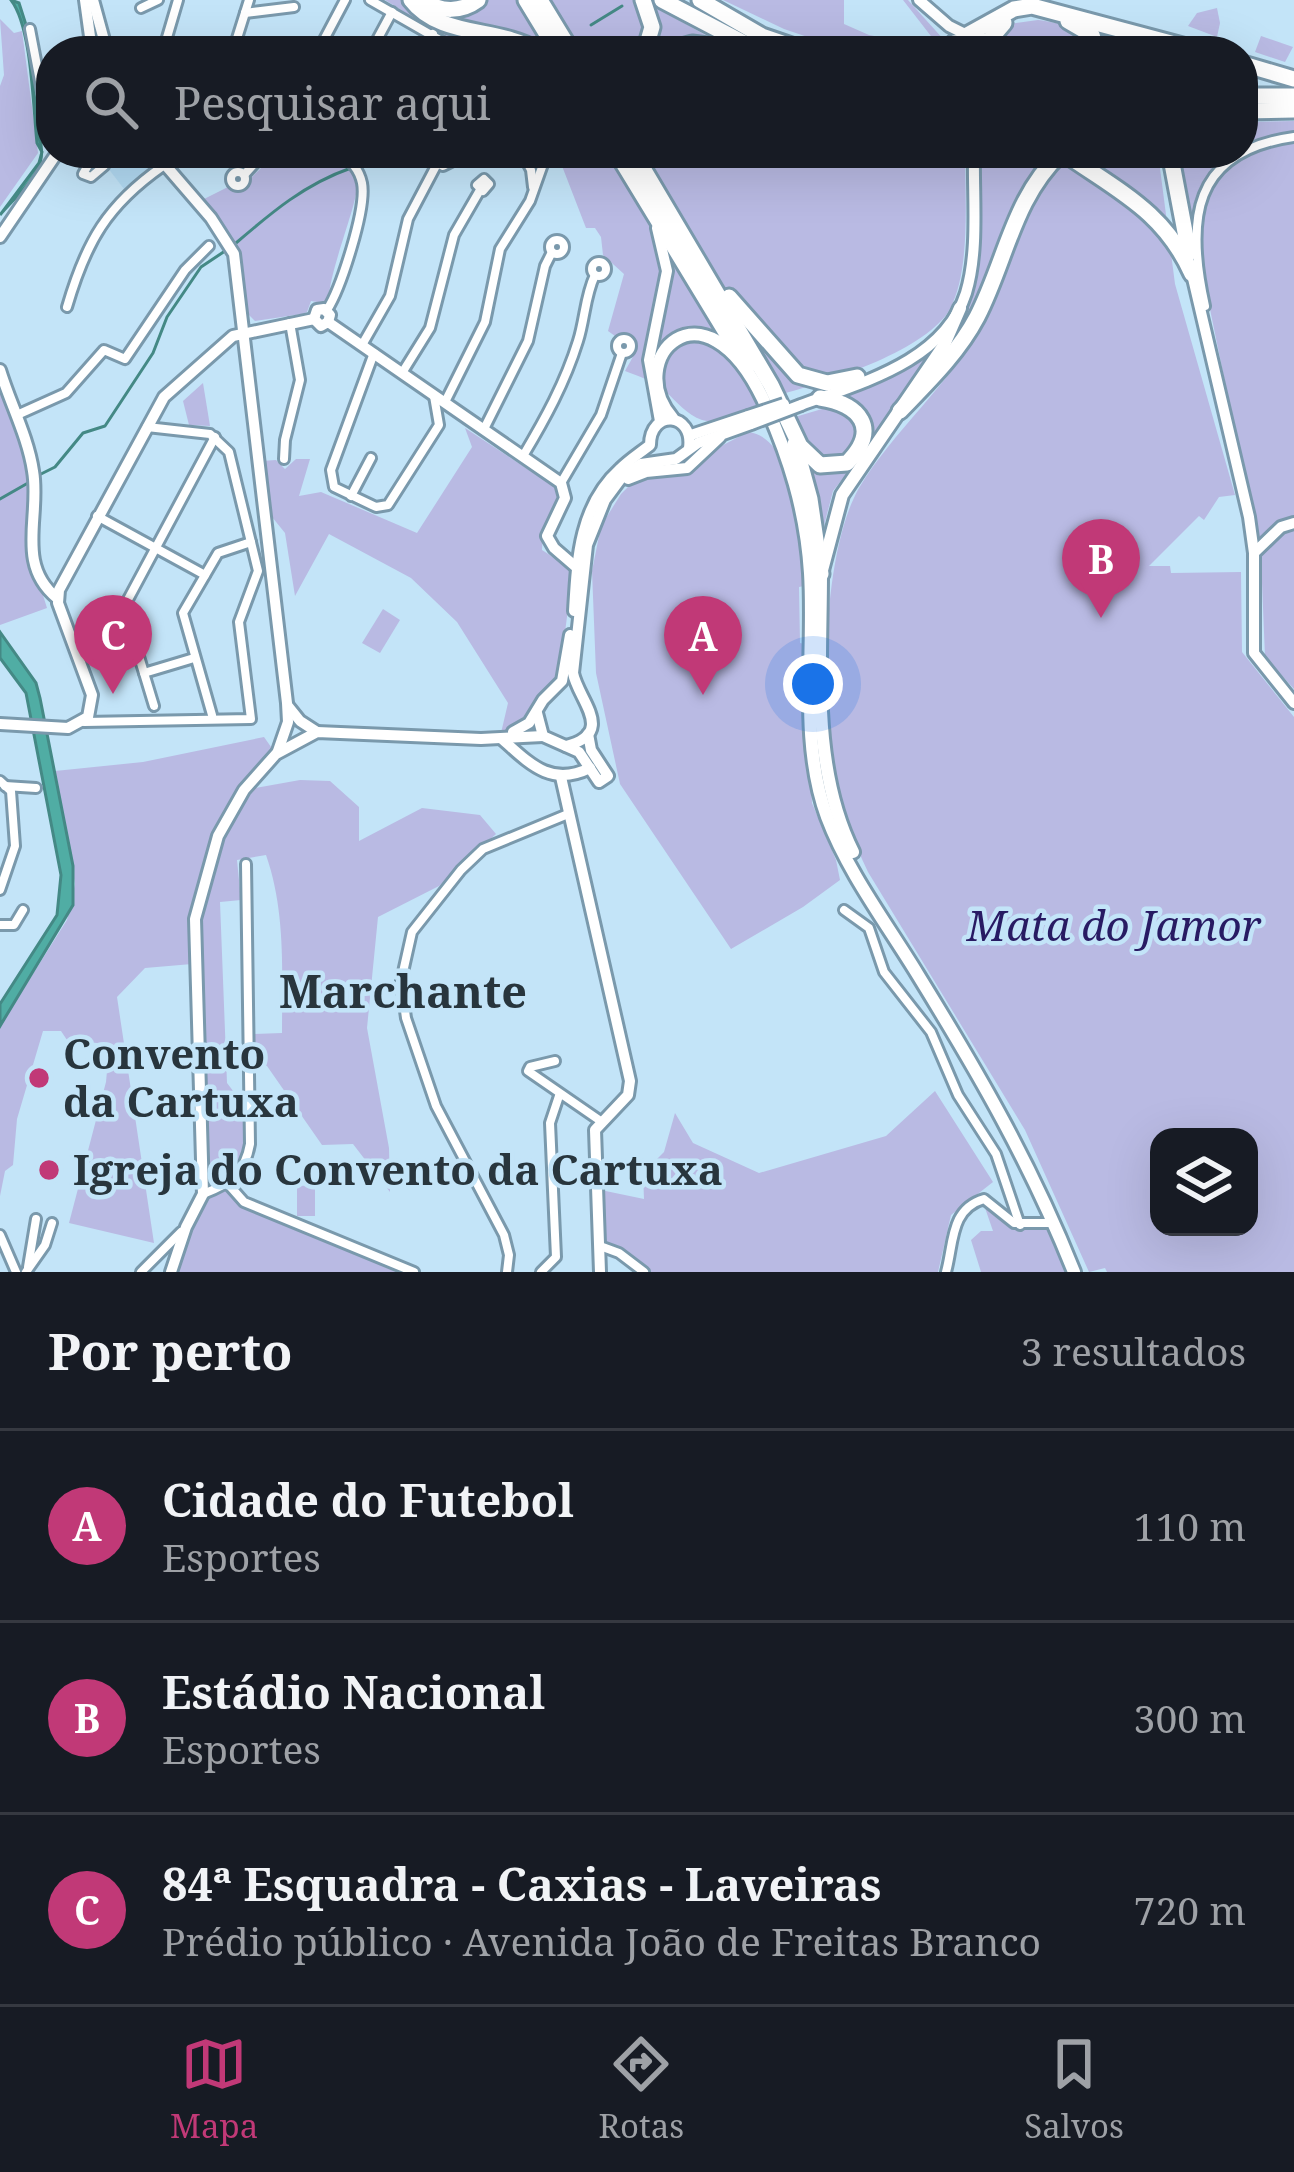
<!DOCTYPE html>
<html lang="pt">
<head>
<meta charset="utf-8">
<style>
	body { margin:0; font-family:"Noto Serif",serif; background:#20242c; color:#f1f3f6 }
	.controls { position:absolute; right:36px; bottom:36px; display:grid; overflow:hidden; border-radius:24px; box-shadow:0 12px 48px #0002 }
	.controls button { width:108px; height:108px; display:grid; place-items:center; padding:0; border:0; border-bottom:3px solid #363941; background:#171b24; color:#f1f3f6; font:60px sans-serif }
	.you { position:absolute; left:813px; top:684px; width:42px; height:42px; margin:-30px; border:9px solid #fff; border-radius:50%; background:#1a73e8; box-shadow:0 0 0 18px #1a73e833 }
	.badge { display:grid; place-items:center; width:78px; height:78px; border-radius:50%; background:#c13977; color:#fff; font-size:39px; font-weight:700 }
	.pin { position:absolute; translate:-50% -99px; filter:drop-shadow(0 3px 6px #0008) }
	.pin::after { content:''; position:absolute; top:63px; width:42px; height:36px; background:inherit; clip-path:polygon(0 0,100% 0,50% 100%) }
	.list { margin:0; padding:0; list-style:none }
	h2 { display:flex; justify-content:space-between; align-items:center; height:156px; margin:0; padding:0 48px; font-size:51px }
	h2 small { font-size:39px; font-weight:400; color:#9ea1a6 }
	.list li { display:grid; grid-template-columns:78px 1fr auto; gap:36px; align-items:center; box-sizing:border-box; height:192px; padding:0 48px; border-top:3px solid #363941 }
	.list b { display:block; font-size:45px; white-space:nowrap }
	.list p { margin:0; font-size:39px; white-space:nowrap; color:#9ea1a6 }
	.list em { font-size:39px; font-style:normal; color:#9ea1a6 }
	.icon { flex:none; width:66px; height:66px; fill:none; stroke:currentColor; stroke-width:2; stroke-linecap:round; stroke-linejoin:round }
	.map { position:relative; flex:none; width:1294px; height:1272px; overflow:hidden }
	.search { position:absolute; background:#171b24; box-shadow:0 12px 48px #0002; left:36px; right:36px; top:36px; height:132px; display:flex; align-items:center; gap:30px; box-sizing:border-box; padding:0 42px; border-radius:48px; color:#9ea1a6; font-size:45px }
	.sheet { height:732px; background:#171b24 }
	nav { display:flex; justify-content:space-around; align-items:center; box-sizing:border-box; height:168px; border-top:3px solid #363941; background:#171b24; font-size:33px; color:#9ea1a6 }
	nav a { display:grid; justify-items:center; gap:6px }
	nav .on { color:#c13977 }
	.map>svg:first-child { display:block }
</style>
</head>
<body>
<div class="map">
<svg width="1294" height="1272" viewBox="0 0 1294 1272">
	<rect width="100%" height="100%" fill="#c3e4f8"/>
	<!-- built -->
	<path fill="#b2daf3" d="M 128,153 L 147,153 L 152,165 L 124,189 L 108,168 Z"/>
	<!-- green -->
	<g fill="#b9bae3" fill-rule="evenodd">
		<path d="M 385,0 L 643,0 L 734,51 L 468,51 Z"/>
		<path d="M 723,0 L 844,0 L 844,24 L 869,35 L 941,49 L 903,0 L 908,0 L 954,51 L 849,51 L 784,29 Z"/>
		<path d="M 1217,8 L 1220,23 L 1217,37 L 1188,26 L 1197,13 Z"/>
		<path d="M 0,19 L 14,33 L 22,31 L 38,153 L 0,207 L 0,86 L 4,75 Z"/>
		<path d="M 1038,20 C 1060,23 1085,27 1091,51 L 989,51 L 1008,24 Z"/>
		<path d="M 1096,28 L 1180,51 L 1104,51 Z"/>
		<path d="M 1261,36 L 1293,47 L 1285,62 L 1255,52 Z"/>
		<path d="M 1294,121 L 1294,689 L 1265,657 L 1261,558 L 1178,153 L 1243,153 L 1243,122 Z"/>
		<path d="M 274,153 L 319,153 L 334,161 L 340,158 C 347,165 355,171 357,181 C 361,196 328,273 329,299 L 323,303 L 311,301 L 307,312 L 302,314 L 255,321 L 245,311 L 236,246 L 200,201 L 230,186 L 243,188 C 253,173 264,168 274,153 Z"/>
		<path d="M 557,153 L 965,153 C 965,197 971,269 950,309 C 928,349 831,381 789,392 C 764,399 728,428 702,420 C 687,415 676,401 666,392 C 657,382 638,376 625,371 C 632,358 642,346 631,334 L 615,336 L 608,331 L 624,274 L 603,255 L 601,237 L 595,228 L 586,228 Z"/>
		<path d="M 982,153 L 1045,153 C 1028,179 1012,207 1000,236 C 984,276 974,313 950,349 L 972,297 L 978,272 Z"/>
		<path d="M 1075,153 L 1158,153 L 1175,284 L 1235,495 L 1219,497 L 1204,520 L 1199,516 L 1149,566 L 1170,566 L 1171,573 L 1241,572 L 1242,652 L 1294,717 L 1294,1272 L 1107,1272 L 1105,1268 L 1089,1272 L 1025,1130 L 868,872 C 854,842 841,810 835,777 C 820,705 822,553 859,488 C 894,430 948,386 981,327 C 1012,271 1014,187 1075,153 ZM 1159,1137 L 1249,1137 L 1249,1227 L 1159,1227 Z"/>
		<path d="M 932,353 L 894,413 L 833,491 L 821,537 L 805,463 L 848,467 L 867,416 L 860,404 L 841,395 Z"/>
		<path d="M 0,379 L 27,459 L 27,544 L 47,608 L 0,625 Z"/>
		<path d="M 203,383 L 210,426 L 189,425 L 183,401 Z"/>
		<path d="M 832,406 C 856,417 868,432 848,455 L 816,458 L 804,444 L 795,417 Z"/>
		<path d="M 465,428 L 558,489 L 561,501 L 543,530 L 542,550 L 573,570 L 559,679 C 540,698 529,717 507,734 L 501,733 L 508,703 L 457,622 L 411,578 L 329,534 L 295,596 L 285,533 L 268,512 L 261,461 L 276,460 L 285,469 L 296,459 L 310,459 L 299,496 L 321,492 L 417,533 L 472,447 Z"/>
		<path d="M 748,432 C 798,437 801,547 804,586 L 799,587 L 800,643 L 805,644 L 812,803 L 836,860 L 840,880 L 803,907 L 731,949 L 620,784 L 596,673 L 592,571 L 601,526 L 621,494 L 640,475 L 683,466 Z"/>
		<path d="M 383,609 L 400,620 L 380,653 L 362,643 Z"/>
		<path d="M 264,737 L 276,754 L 245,790 L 300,780 L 330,781 L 359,807 L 359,841 L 422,808 L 480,815 L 496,834 L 439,886 L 378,917 L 367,1028 L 389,1148 L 390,1192 L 353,1144 L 322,1145 L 267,1066 L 253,1060 L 253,1034 L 282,1033 C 282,973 286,912 266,855 L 237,860 L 241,900 L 220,902 L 227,1083 L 250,1113 L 250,1144 L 229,1185 L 244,1202 L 414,1272 L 171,1272 L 199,1207 L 192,964 L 145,968 L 117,997 L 154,1243 L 69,1223 L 106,1082 L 108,1060 L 97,1043 L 67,1040 L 61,1031 L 43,1031 L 17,1119 L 13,1165 L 5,1171 L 0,1196 L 0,1026 L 67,920 L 75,884 L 55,771 L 143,762 Z"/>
		<path d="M 935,1091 L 993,1182 L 951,1215 L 938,1272 L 643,1272 L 619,1253 L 598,1246 L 596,1189 L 644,1199 L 643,1173 L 664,1152 L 675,1113 L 693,1143 L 759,1173 L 886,1136 Z"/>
		<path d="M 315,1185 L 315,1216 L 297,1216 L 297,1186 Z"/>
		<path d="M 984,1205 L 990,1205 L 1014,1228 L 1050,1229 L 1070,1272 L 981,1272 L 971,1240 L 981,1231 L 993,1231 Z"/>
	</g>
	<!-- water -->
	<g fill="#50ada4" stroke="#448985" stroke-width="3">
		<path d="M 11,0 L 19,3 L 27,28 L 39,137 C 51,170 21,190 0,215 L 39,163 L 42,152 L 37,143 C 33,107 32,27 11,0 Z"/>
		<path d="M 0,632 L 36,683 L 40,698 L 73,866 L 73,905 L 0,1026 L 0,1004 L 57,915 L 61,875 L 26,693 L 0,658 Z"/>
	</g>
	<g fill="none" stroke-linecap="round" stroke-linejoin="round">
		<!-- stream -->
		<g stroke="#448985" stroke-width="3">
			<path d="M 591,25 L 622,6"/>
			<path d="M 361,165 L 388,153"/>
			<path d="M 236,243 C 272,212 305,184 351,168"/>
			<path d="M 39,475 L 55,467 L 83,433 L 105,426 L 153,353 L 167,317 L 201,267 L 225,251"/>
			<path d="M 0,499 L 28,483"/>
		</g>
		<!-- street casing -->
		<g stroke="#7a99ac" stroke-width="14">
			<g id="street">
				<path d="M 370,0 L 459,51"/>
				<path d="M 141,8 L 158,0"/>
				<path d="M 245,13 L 294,7"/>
				<path d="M 30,29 L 51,139"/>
				<path d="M 163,51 L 178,0"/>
				<path d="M 233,51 L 249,0"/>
				<path d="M 318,51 L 345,0"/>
				<path d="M 371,51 L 392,12"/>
				<path d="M 425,51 L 433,34"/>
				<path d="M 95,153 L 83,174 L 91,177 L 104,166 L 110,153"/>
				<path d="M 435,153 L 436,162 L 443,166 L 451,162 L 451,153"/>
				<path d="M 522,153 L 531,170 L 533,187"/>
				<circle cx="238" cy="179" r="7"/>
				<path d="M 244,175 L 264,153"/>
				<path d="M 484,179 L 489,184 L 483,191 L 477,185 Z"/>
				<circle cx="557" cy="247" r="7"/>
				<circle cx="599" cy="269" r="7"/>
				<path d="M 1205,306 C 1186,221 1191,151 1294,137"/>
				<path d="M 67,307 C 86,242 107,205 163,166"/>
				<path d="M 327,310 C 341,288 367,208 362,183 C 359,169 351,161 340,153"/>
				<circle cx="624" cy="346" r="7"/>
				<path d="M 362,345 L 390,296 L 408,219 L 437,164"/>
				<path d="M 374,353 L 331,470 L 334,487 L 376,507 L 388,505 L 439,425 L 434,396"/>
				<path d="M 402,373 L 430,328 L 454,235 L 480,190"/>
				<path d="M 445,402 L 485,322 L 500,249 L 530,201 L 547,153"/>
				<path d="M 17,415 L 66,393 L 104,350 L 125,359 L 185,270 L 209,246"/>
				<path d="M 484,429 L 528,341 L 545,266 L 552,252"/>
				<path d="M 523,456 C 545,419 565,383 578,341 C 585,319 585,296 595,275"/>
				<path d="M 284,459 L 285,440 L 300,380 L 290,323"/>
				<path d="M 561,483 L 601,415 L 622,353"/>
				<path d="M 351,496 L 371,458"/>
				<path d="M 97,516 L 205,575"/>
				<path d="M 144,673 L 194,658"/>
				<path d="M 154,706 L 124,607 L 215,437"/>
				<path d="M 212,715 L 183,613 L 218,553 L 251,542"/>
				<path d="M 84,722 L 251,719 L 239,622 L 258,571 L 229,452 L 210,434 L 147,427"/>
				<path d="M 0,781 L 11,791 L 15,846 L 0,890"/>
				<path d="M 5,786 L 36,788"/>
				<path d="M 844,910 L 869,928 L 884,972 L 931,1032 L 958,1095 L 996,1154 L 1020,1225"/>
				<path d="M 0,925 L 14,925 L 23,910"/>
				<path d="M 555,1061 L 530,1067 L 528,1071 L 602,1122"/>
				<path d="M 229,1185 L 244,1202 L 414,1272"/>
				<path d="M 203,1194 C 230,1184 245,1173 250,1144 L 246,864"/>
				<path d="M 0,1235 L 16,1272"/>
				<path d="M 600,1246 L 619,1253 L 644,1272"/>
				<path d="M 28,1267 L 36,1219"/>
				<path d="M 26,1272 L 45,1245 L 52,1223"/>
				<path d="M 141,1272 L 181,1232"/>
				<path d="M 507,1272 L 509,1255 L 504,1235 L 436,1106 L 406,1018 L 401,981 L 412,932 L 461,870 L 483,849 L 568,814"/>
				<path d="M 541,1272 L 556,1257 L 550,1123 L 559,1096"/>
				<path d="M 946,1272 C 954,1243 950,1209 984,1199 L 1014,1223 L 1052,1223"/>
			</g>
		</g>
		<!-- secondary casing -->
		<g stroke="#7a99ac" stroke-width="16">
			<g id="secondary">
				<path d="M 85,0 L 92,51"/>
				<path d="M 93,0 L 107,51"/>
				<path d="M 919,0 L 949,26 L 969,36"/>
				<path d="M 155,153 L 211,218 L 234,254 L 287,703 L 288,722 L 278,751"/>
				<path d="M 657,228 L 667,271 L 649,360 L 660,421"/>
				<path d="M 0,237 L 57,153"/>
				<path d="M 1192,274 L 1249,517 L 1254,553 L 1254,653 L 1294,703"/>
				<path d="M 314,319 L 317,310 L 324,309 L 330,315 L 328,322"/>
				<path d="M 0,370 C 10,403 28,437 33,471 C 41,515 15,564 57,598"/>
				<path d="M 801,405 C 860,383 944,362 966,293 C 979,250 973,198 974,153"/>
				<path d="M 691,435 L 748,416"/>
				<path d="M 628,479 L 646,472 L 687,468 L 720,437"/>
				<path d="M 1254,553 L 1281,527 L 1294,523"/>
				<path d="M 574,611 C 577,560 579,506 620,469 C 629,460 640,453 650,445 C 650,409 694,412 689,448"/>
				<path d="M 288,706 L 300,721 L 317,732"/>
				<path d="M 537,713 L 543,736 L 579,752 L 599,782 L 608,776 L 591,750 L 588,734"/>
				<path d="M 0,724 L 68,728 L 88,717 L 92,695 L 58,603 L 59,590 L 164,397 L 233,336 L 314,319 L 321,326 L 328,322 L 561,483 L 565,498 L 547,536 L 554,548 L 576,567"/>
				<path d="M 513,732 L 529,723 L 543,700 L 562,681 L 570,635"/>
				<path d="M 502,739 C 530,764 551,787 590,768"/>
				<path d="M 566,746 C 617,733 578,700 573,673 L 587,545 L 605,500 L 622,477 L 641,464 L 676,459 L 698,443 L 751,424"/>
				<path d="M 561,777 L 630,1081 L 628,1095 L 595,1130 L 600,1272"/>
				<path d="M 171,1272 L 186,1227 L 203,1194 L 195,919 L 218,836 L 244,790 L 276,754 L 317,732 L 481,739 L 543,736"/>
			</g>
		</g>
		<!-- primary casing -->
		<g stroke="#7a99ac" stroke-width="18">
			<g id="primary">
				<path d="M 672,418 C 622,359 703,274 763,399 C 789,456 806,510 810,573 C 815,652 799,741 827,817 C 848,873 887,924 918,975 C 979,1074 1031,1164 1074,1272"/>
				<path d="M 853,852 C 811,768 821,666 821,574 L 842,495 L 943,347 L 960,308"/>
			</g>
		</g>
		<!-- highway casing -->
		<g stroke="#7a99ac" stroke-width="21">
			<g id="highway">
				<path d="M 411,0 C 440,38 499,27 538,51"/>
				<path d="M 424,0 C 440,13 462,12 478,0"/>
				<path d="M 526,0 L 557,51"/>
				<path d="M 540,0 L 571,51"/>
				<path d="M 643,0 L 652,27 L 645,51"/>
				<path d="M 662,0 L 759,51"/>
				<path d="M 700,0 L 762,36 L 806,51"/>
				<path d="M 1068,21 L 1092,35 L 1097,51"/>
				<path d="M 967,35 L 1014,9 L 1032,6 L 1201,51"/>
				<path d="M 954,43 L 981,40"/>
				<path d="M 667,51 L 692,44 L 744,51"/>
				<path d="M 980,51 L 1004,23"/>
				<path d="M 1243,64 L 1294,79"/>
				<path d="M 1243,96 L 1294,96"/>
				<path d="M 1243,111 L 1294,110"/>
				<path d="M 617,153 L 747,367"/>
				<path d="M 634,153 L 771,385 L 800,446 L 820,465 L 847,463 C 881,429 860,404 820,398"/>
				<path d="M 1064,153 C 1118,191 1164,211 1192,274"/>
				<path d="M 1170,153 L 1189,253"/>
				<path d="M 729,297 L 798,375 L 827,383 L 857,377"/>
				<path d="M 900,411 C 928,382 958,353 977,317 C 1006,261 1013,198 1061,153"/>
				<path d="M 795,444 L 810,499 L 821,574"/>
			</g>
		</g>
		<!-- street -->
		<use href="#street" stroke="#fff" stroke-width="8"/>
		<!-- secondary -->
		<use href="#secondary" stroke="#fff" stroke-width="10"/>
		<!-- primary -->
		<use href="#primary" stroke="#fff" stroke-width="12"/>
		<!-- highway -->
		<use href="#highway" stroke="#fff" stroke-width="15"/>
		<!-- secondary-bridge casing -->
		<g stroke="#7a99ac" stroke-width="16" stroke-linecap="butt">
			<g id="secondary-bridge">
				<path d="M 748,416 L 784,404"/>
				<path d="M 751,424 L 801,405"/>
			</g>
		</g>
		<!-- secondary-bridge -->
		<use href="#secondary-bridge" stroke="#fff" stroke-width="10"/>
	</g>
	<!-- markers -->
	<g fill="#c13977" stroke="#c3e4f8" stroke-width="4.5">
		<circle cx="39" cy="1078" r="12"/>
		<circle cx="49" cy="1170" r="12"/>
	</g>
	<g text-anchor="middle" stroke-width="9" stroke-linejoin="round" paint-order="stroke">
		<!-- park labels -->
		<g font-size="42" font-style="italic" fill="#281b63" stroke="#c3e4f8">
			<text x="1114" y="941">Mata do Jamor</text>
		</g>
		<!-- poi labels -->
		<g font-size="42" font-weight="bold" fill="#28353d" stroke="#c3e4f8" text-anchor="start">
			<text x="63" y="1069">Convento<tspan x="63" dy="48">da Cartuxa</tspan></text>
			<text x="73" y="1185">Igreja do Convento da Cartuxa</text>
		</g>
		<!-- neighbourhood labels -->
		<g font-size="45" font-weight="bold" fill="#28353d" stroke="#c3e4f8">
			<text x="403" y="1008">Marchante</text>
		</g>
	</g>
</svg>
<div class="controls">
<button><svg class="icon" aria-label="layers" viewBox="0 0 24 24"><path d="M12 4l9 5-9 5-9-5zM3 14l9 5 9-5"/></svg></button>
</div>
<div class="you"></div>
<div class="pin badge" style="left:703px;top:695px">A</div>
<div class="pin badge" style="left:1101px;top:618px">B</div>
<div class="pin badge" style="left:113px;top:694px">C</div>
<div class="search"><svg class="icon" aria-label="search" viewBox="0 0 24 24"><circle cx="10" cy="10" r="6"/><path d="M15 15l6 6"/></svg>Pesquisar aqui</div>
</div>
<section class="sheet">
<h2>Por perto<small>3 resultados</small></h2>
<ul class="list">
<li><span class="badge">A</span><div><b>Cidade do Futebol</b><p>Esportes</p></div><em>110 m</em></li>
<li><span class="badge">B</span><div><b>Estádio Nacional</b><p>Esportes</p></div><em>300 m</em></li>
<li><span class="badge">C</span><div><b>84ª Esquadra - Caxias - Laveiras</b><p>Prédio público · Avenida João de Freitas Branco</p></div><em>720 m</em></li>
</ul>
</section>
<nav>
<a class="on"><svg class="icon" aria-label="map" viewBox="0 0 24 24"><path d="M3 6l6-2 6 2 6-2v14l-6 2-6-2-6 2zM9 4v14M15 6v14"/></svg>Mapa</a>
<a><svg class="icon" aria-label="directions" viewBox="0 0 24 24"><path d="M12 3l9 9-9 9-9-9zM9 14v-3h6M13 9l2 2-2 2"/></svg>Rotas</a>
<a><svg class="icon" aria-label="saved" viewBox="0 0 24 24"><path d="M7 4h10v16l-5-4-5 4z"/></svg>Salvos</a>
</nav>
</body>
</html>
